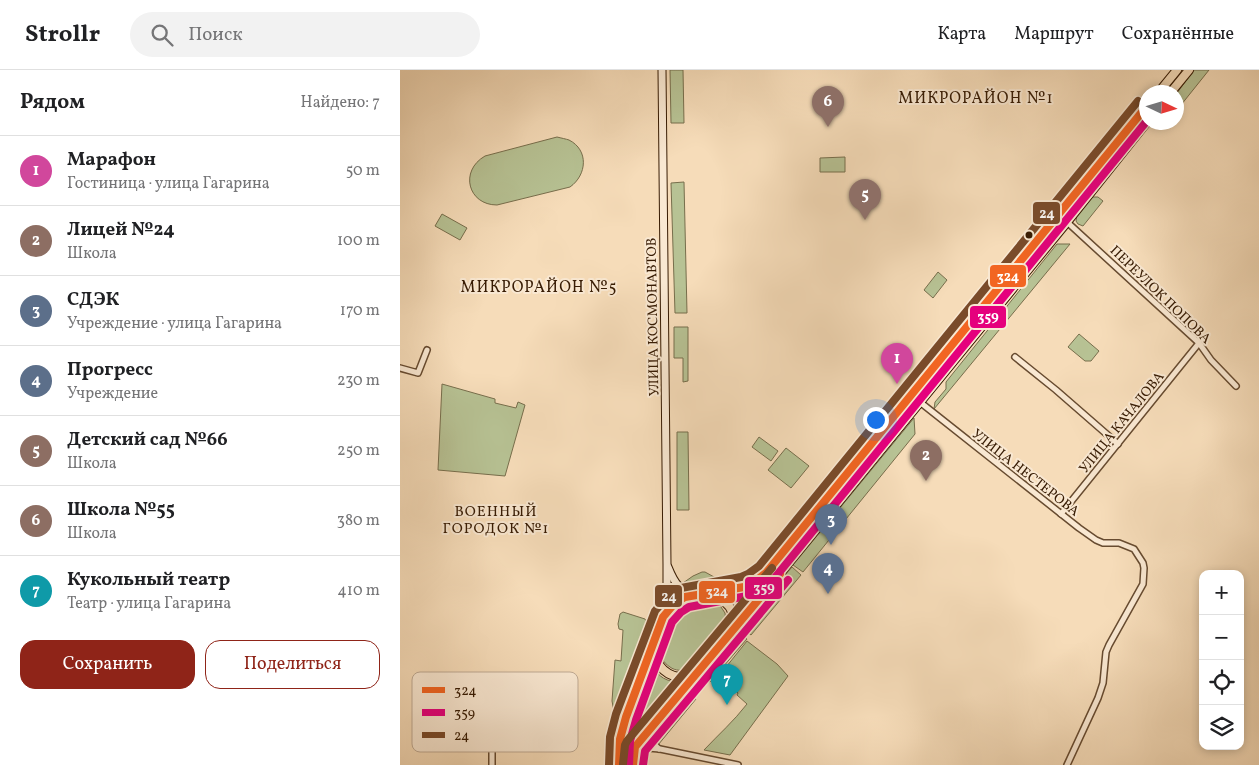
<!DOCTYPE html>
<html lang="ru">
<head>
<meta charset="utf-8">
<style>
	body { margin:0; font-family:Vollkorn,serif; background:#f2f2f2; color:#202124 }
	.controls { position:absolute; right:15px; bottom:15px; display:grid; overflow:hidden; border-radius:10px; box-shadow:0 2px 8px #0003 }
	.controls button { width:45px; height:45px; display:grid; place-items:center; padding:0; border:0; border-bottom:1px solid #e0e0e0; background:#fff; color:#202124; font:25px sans-serif }
	.compass { position:absolute; left:739px; top:15px; width:45px; height:45px; border-radius:50%; background:#fff; box-shadow:0 2px 8px #0003; rotate:94deg }
	.you { position:absolute; left:475px; top:349px; width:18px; height:18px; margin:-12px; border:4px solid #fff; border-radius:50%; background:#1a73e8; box-shadow:0 0 0 8px #1a73e833 }
	.badge { display:grid; place-items:center; width:32px; height:32px; border-radius:50%; background:#8f2418; color:#fff; font-size:16px; font-weight:700 }
	.pin { position:absolute; translate:-50% -41px; filter:drop-shadow(0 1px 2px #0008) }
	.pin::after { content:''; position:absolute; top:26px; width:18px; height:15px; background:inherit; clip-path:polygon(0 0,100% 0,50% 100%) }
	.list { margin:0; padding:0; list-style:none }
	h2 { display:flex; justify-content:space-between; align-items:center; height:65px; margin:0; padding:0 20px; font-size:21px }
	h2 small { font-size:16px; font-weight:400; color:#757577 }
	.list li { display:grid; grid-template-columns:32px 1fr auto; gap:15px; align-items:center; box-sizing:border-box; height:70px; padding:0 20px; border-top:1px solid #e0e0e0 }
	.list b { display:block; font-size:19px; white-space:nowrap }
	.list p { margin:0; font-size:16px; white-space:nowrap; color:#757577 }
	.list em { font-size:16px; font-style:normal; color:#757577 }
	.actions { display:flex; gap:10px; padding:15px 20px }
	.actions a { flex:1; padding:11px 0; border:1px solid #8f2418; border-radius:15px; text-align:center; font-size:18px; color:#8f2418 }
	.actions .main { background:#8f2418; color:#fff }
	.icon { flex:none; width:28px; height:28px; fill:none; stroke:currentColor; stroke-width:2; stroke-linecap:round; stroke-linejoin:round }
	.map { position:relative; flex:none; width:859px; height:695px; overflow:hidden }
	header { display:flex; align-items:center; gap:30px; box-sizing:border-box; height:70px; padding:0 25px; background:#fff; border-bottom:1px solid #e0e0e0 }
	header strong { font-size:24px }
	nav { display:flex; gap:28px; margin-inline-start:auto; font-size:18px }
	.search { width:350px; height:45px; background:#f2f2f2; display:flex; align-items:center; gap:12px; box-sizing:border-box; padding:0 18px; border-radius:28px; color:#757577; font-size:19px }
	main { display:flex }
	aside { flex:1; background:#fff }
	.map>svg:first-child { display:block }
</style>
</head>
<body>
<header>
<strong>Strollr</strong>
<div class="search"><svg class="icon" aria-label="search" viewBox="0 0 24 24"><circle cx="10" cy="10" r="6"/><path d="M15 15l6 6"/></svg>Поиск</div>
<nav><a>Карта</a><a>Маршрут</a><a>Сохранённые</a></nav>
</header>
<main>
<aside>
<h2>Рядом<small>Найдено: 7</small></h2>
<ul class="list">
<li><span class="badge" style="background:#d1479c">1</span><div><b>Марафон</b><p>Гостиница · улица Гагарина</p></div><em>50 m</em></li>
<li><span class="badge" style="background:#8d6e63">2</span><div><b>Лицей №24</b><p>Школа</p></div><em>100 m</em></li>
<li><span class="badge" style="background:#5c6f8a">3</span><div><b>СДЭК</b><p>Учреждение · улица Гагарина</p></div><em>170 m</em></li>
<li><span class="badge" style="background:#5c6f8a">4</span><div><b>Прогресс</b><p>Учреждение</p></div><em>230 m</em></li>
<li><span class="badge" style="background:#8d6e63">5</span><div><b>Детский сад №66</b><p>Школа</p></div><em>250 m</em></li>
<li><span class="badge" style="background:#8d6e63">6</span><div><b>Школа №55</b><p>Школа</p></div><em>380 m</em></li>
<li><span class="badge" style="background:#0f9aa8">7</span><div><b>Кукольный театр</b><p>Театр · улица Гагарина</p></div><em>410 m</em></li>
</ul>
<div class="actions"><a class="main">Сохранить</a><a>Поделиться</a></div>
</aside>
<div class="map">
<svg width="859" height="695" viewBox="0 0 859 695">
	<rect width="100%" height="100%" fill="#f6dcb9"/>
	<filter id="stains"><feTurbulence type="fractalNoise" baseFrequency=".004" numOctaves="4"/><feColorMatrix values="0 0 0 0 .2 0 0 0 0 .09 0 0 0 0 .02 0 0 0 .5 -.17"/></filter>
	<radialGradient id="worn" r=".72"><stop offset=".6" stop-color="#630" stop-opacity="0"/><stop offset="1" stop-color="#630" stop-opacity=".3"/></radialGradient>
	<!-- green -->
	<g fill="#b7c294" stroke="#776e4c">
		<path d="M 270,0 L 283,0 L 284,53 L 271,53 Z"/>
		<path d="M 794,0 L 809,0 L 781,35 L 777,31 L 777,23 Z"/>
		<path d="M 157,67 C 161,68 166,69 169,70 C 189,80 187,105 170,117 L 97,135 C 68,135 59,101 85,86 Z"/>
		<path d="M 445,87 L 445,102 L 420,102 L 420,88 Z"/>
		<path d="M 284,112 L 287,243 L 275,243 L 271,113 Z"/>
		<path d="M 692,127 L 698,127 L 703,131 L 683,156 L 678,154 L 676,151 L 677,145 Z"/>
		<path d="M 42,144 L 67,158 L 60,170 L 35,156 Z"/>
		<path d="M 657,174 L 670,174 L 534,339 L 535,332 L 546,319 L 546,312 Z"/>
		<path d="M 538,202 L 547,210 L 533,228 L 524,220 Z"/>
		<path d="M 274,257 L 288,257 L 288,311 L 283,312 L 283,288 L 274,288 Z"/>
		<path d="M 679,264 L 699,281 L 691,291 L 685,291 L 668,277 Z"/>
		<path d="M 42,314 L 95,329 L 95,333 L 116,338 L 118,332 L 125,335 L 105,406 L 38,400 Z"/>
		<path d="M 514,348 L 515,364 L 403,502 L 393,495 Z"/>
		<path d="M 277,362 L 288,362 L 289,440 L 277,440 Z"/>
		<path d="M 359,367 L 378,381 L 371,391 L 352,377 Z"/>
		<path d="M 386,378 L 409,396 L 391,418 L 368,400 Z"/>
		<path d="M 392,497 L 401,505 L 351,565 L 341,557 Z"/>
		<path d="M 302,502 L 305,502 L 325,513 L 292,516 L 283,513 L 293,506 Z"/>
		<path d="M 362,514 L 336,547 C 334,536 331,530 321,525 L 346,521 Z"/>
		<path d="M 288,530 L 295,530 L 319,534 L 325,543 L 326,552 L 289,599 C 283,601 275,601 270,597 C 256,588 260,574 264,561 C 267,555 269,548 272,542 C 276,536 282,533 288,530 Z"/>
		<path d="M 223,542 L 245,549 L 250,558 L 216,653 L 212,631 L 215,590 L 221,591 L 223,560 L 219,559 L 218,554 L 220,544 Z"/>
		<path d="M 338,561 L 347,569 L 310,612 L 302,605 Z"/>
		<path d="M 347,571 L 377,594 L 388,606 L 330,685 L 304,680 C 318,665 334,651 347,634 L 337,625 L 338,623 L 318,607 Z"/>
		<path d="M 252,595 C 259,608 266,611 281,613 L 243,657 L 232,674 L 228,670 L 231,658 L 236,645 L 235,640 Z"/>
		<path d="M 288,622 L 296,629 L 258,675 L 254,670 L 253,664 L 260,655 L 266,657 L 286,633 L 283,627 Z"/>
	</g>
	<g fill="none" stroke-linecap="round" stroke-linejoin="round">
		<!-- minor casing -->
		<g stroke="#674b30" stroke-width="8">
			<g id="minor">
				<path d="M 667,152 L 799,273 L 811,290 L 836,316"/>
				<path d="M 615,287 L 656,320 L 718,374"/>
				<path d="M 0,298 L 18,303 L 27,280"/>
				<path d="M 511,325 L 679,458 L 696,470 L 703,473 L 719,473 L 734,479 L 743,493 L 744,498 L 743,514 L 709,575 L 706,582 L 703,613 L 698,628 L 667,695"/>
				<path d="M 661,444 L 799,273"/>
				<path d="M 249,660 L 252,672 L 259,679"/>
				<path d="M 220,669 L 235,677 L 260,679 L 338,695"/>
				<path d="M 92,695 L 92,662"/>
			</g>
		</g>
		<!-- secondary casing -->
		<g stroke="#371b03" stroke-width="9">
			<g id="secondary">
				<path d="M 262,0 L 267,494 L 267,527 L 263,547"/>
				<path d="M 268,497 C 276,517 279,519 299,524"/>
			</g>
		</g>
		<!-- primary casing -->
		<g stroke="#371b03" stroke-width="10">
			<g id="primary">
				<path d="M 759,22 L 777,0"/>
				<path d="M 771,22 L 789,0"/>
				<path d="M 301,524 L 344,517 L 353,513 L 366,503 L 746,37"/>
				<path d="M 294,605 C 289,607 284,608 279,607 C 263,605 251,589 254,573 C 255,568 257,563 259,559 C 269,531 287,518 316,528 C 334,534 334,545 332,562"/>
				<path d="M 219,695 L 220,669 L 226,647 L 252,577"/>
				<path d="M 233,695 L 235,677 L 249,660 L 337,556 L 667,152 L 747,52"/>
			</g>
		</g>
		<!-- minor -->
		<use href="#minor" stroke="#f9e8d2" stroke-width="5"/>
		<!-- secondary -->
		<use href="#secondary" stroke="#f9e8d2" stroke-width="7"/>
		<!-- primary -->
		<use href="#primary" stroke="#f6dcb9" stroke-width="8"/>
		<!-- bus-1 casing -->
		<g stroke="#f9e8d2" stroke-width="11">
			<g id="bus-1">
				<path d="M 219,695 L 220,669 L 226,647 L 263,547 L 274,534 L 285,527 L 344,517 L 353,513 L 366,503 L 746,37"/>
				<path d="M 233,695 L 235,677 L 380,504"/>
			</g>
		</g>
		<!-- bus-2 casing -->
		<g stroke="#f9e8d2" stroke-width="11">
			<g id="bus-2">
				<path d="M 229,695 L 230,671 L 236,650 L 272,552 L 281,542 L 289,537 L 347,526 L 358,522 L 373,510 L 746,52"/>
				<path d="M 243,695 L 245,681 L 388,510"/>
			</g>
		</g>
		<!-- bus-3 casing -->
		<g stroke="#f9e8d2" stroke-width="11">
			<g id="bus-3">
				<path d="M 223,694 L 225,675 L 227,671 L 372,498"/>
				<path d="M 209,695 L 210,667 L 216,644 L 255,541 L 267,527 L 281,518 L 341,507 L 348,504 L 359,496 L 738,31"/>
			</g>
		</g>
		<!-- bus-1 -->
		<use href="#bus-1" stroke="#f26522" stroke-width="8"/>
		<!-- bus-2 -->
		<use href="#bus-2" stroke="#e5007d" stroke-width="8"/>
		<!-- bus-3 -->
		<use href="#bus-3" stroke="#7a4b2a" stroke-width="8"/>
	</g>
	<!-- markers -->
	<circle fill="#371b03" stroke="#f9e8d2" stroke-width="2" cx="629" cy="165" r="4.5"/>
	<g text-anchor="middle" stroke-width="4" stroke-linejoin="round" paint-order="stroke">
		<!-- street labels -->
		<g font-size="14" fill="#371b03" stroke="#f9e8d2">
			<text transform="translate(761 224) rotate(44)" y="5">ПЕРЕУЛОК ПОПОВА</text>
			<text transform="translate(252 247) rotate(-91)" y="5">УЛИЦА КОСМОНАВТОВ</text>
			<text transform="translate(721 352) rotate(-51)" y="5">УЛИЦА КАЧАЛОВА</text>
			<text transform="translate(626 402) rotate(38)" y="5">УЛИЦА НЕСТЕРОВА</text>
		</g>
		<!-- neighbourhood labels -->
		<g font-size="15" letter-spacing="1" fill="#371b03" stroke="#f9e8d2">
			<text x="96" y="446">ВОЕННЫЙ<tspan x="96" dy="17">ГОРОДОК №1</tspan></text>
		</g>
		<!-- quarter labels -->
		<g font-size="16" letter-spacing="1" fill="#371b03" stroke="#f9e8d2">
			<text x="576" y="33">МИКРОРАЙОН №1</text>
			<text x="139" y="222">МИКРОРАЙОН №5</text>
		</g>
	</g>
	<!-- legend -->
	<rect x="12" y="602" width="166" height="80" rx="8" fill="#f9e8d2" stroke="#bfaa94" stroke-width="1"/>
	<rect x="22" y="617" width="23" height="6" fill="#f26522"/>
	<rect x="22" y="639" width="23" height="7" fill="#e5007d"/>
	<rect x="22" y="662" width="23" height="6" fill="#7a4b2a"/>
	<g font-size="14" fill="#371b03">
		<text x="54" y="625">324</text>
		<text x="54" y="647">359</text>
		<text x="54" y="670">24</text>
	</g>
	<g stroke="#f9e8d2" stroke-width="2">
		<rect x="632" y="131" width="29" height="24" rx="5" fill="#7a4b2a"/>
		<rect x="589" y="194" width="38" height="24" rx="5" fill="#f26522"/>
		<rect x="569" y="235" width="38" height="24" rx="5" fill="#e5007d"/>
		<rect x="344" y="506" width="39" height="24" rx="5" fill="#e5007d"/>
		<rect x="298" y="510" width="38" height="24" rx="5" fill="#f26522"/>
		<rect x="254" y="514" width="29" height="24" rx="5" fill="#7a4b2a"/>
	</g>
	<g font-size="14" text-anchor="middle" font-weight="bold" fill="#fff">
		<text x="647" y="148">24</text>
		<text x="608" y="211">324</text>
		<text x="588" y="251">359</text>
		<text x="364" y="522">359</text>
		<text x="317" y="526">324</text>
		<text x="269" y="531">24</text>
	</g>
	<rect width="100%" height="100%" filter="url(#stains)"/>
	<rect width="100%" height="100%" fill="url(#worn)"/>
</svg>
<div class="controls">
<button>+</button>
<button>−</button>
<button><svg class="icon" aria-label="locate" viewBox="0 0 24 24"><circle cx="12" cy="12" r="6"/><path d="M12 2v4M12 18v4M2 12h4M18 12h4"/></svg></button>
<button><svg class="icon" aria-label="layers" viewBox="0 0 24 24"><path d="M12 4l9 5-9 5-9-5zM3 14l9 5 9-5"/></svg></button>
</div>
<svg class="compass" viewBox="-18 -18 36 36"><path d="M0-13l5 13h-10z" fill="#e53935"/><path d="M0 13l5-13h-10z" fill="#757577"/></svg>
<div class="you"></div>
<div class="pin badge" style="left:497px;top:314px;background:#d1479c">1</div>
<div class="pin badge" style="left:526px;top:411px;background:#8d6e63">2</div>
<div class="pin badge" style="left:431px;top:475px;background:#5c6f8a">3</div>
<div class="pin badge" style="left:428px;top:524px;background:#5c6f8a">4</div>
<div class="pin badge" style="left:465px;top:150px;background:#8d6e63">5</div>
<div class="pin badge" style="left:428px;top:57px;background:#8d6e63">6</div>
<div class="pin badge" style="left:327px;top:635px;background:#0f9aa8">7</div>
</div>
</main>
</body>
</html>
